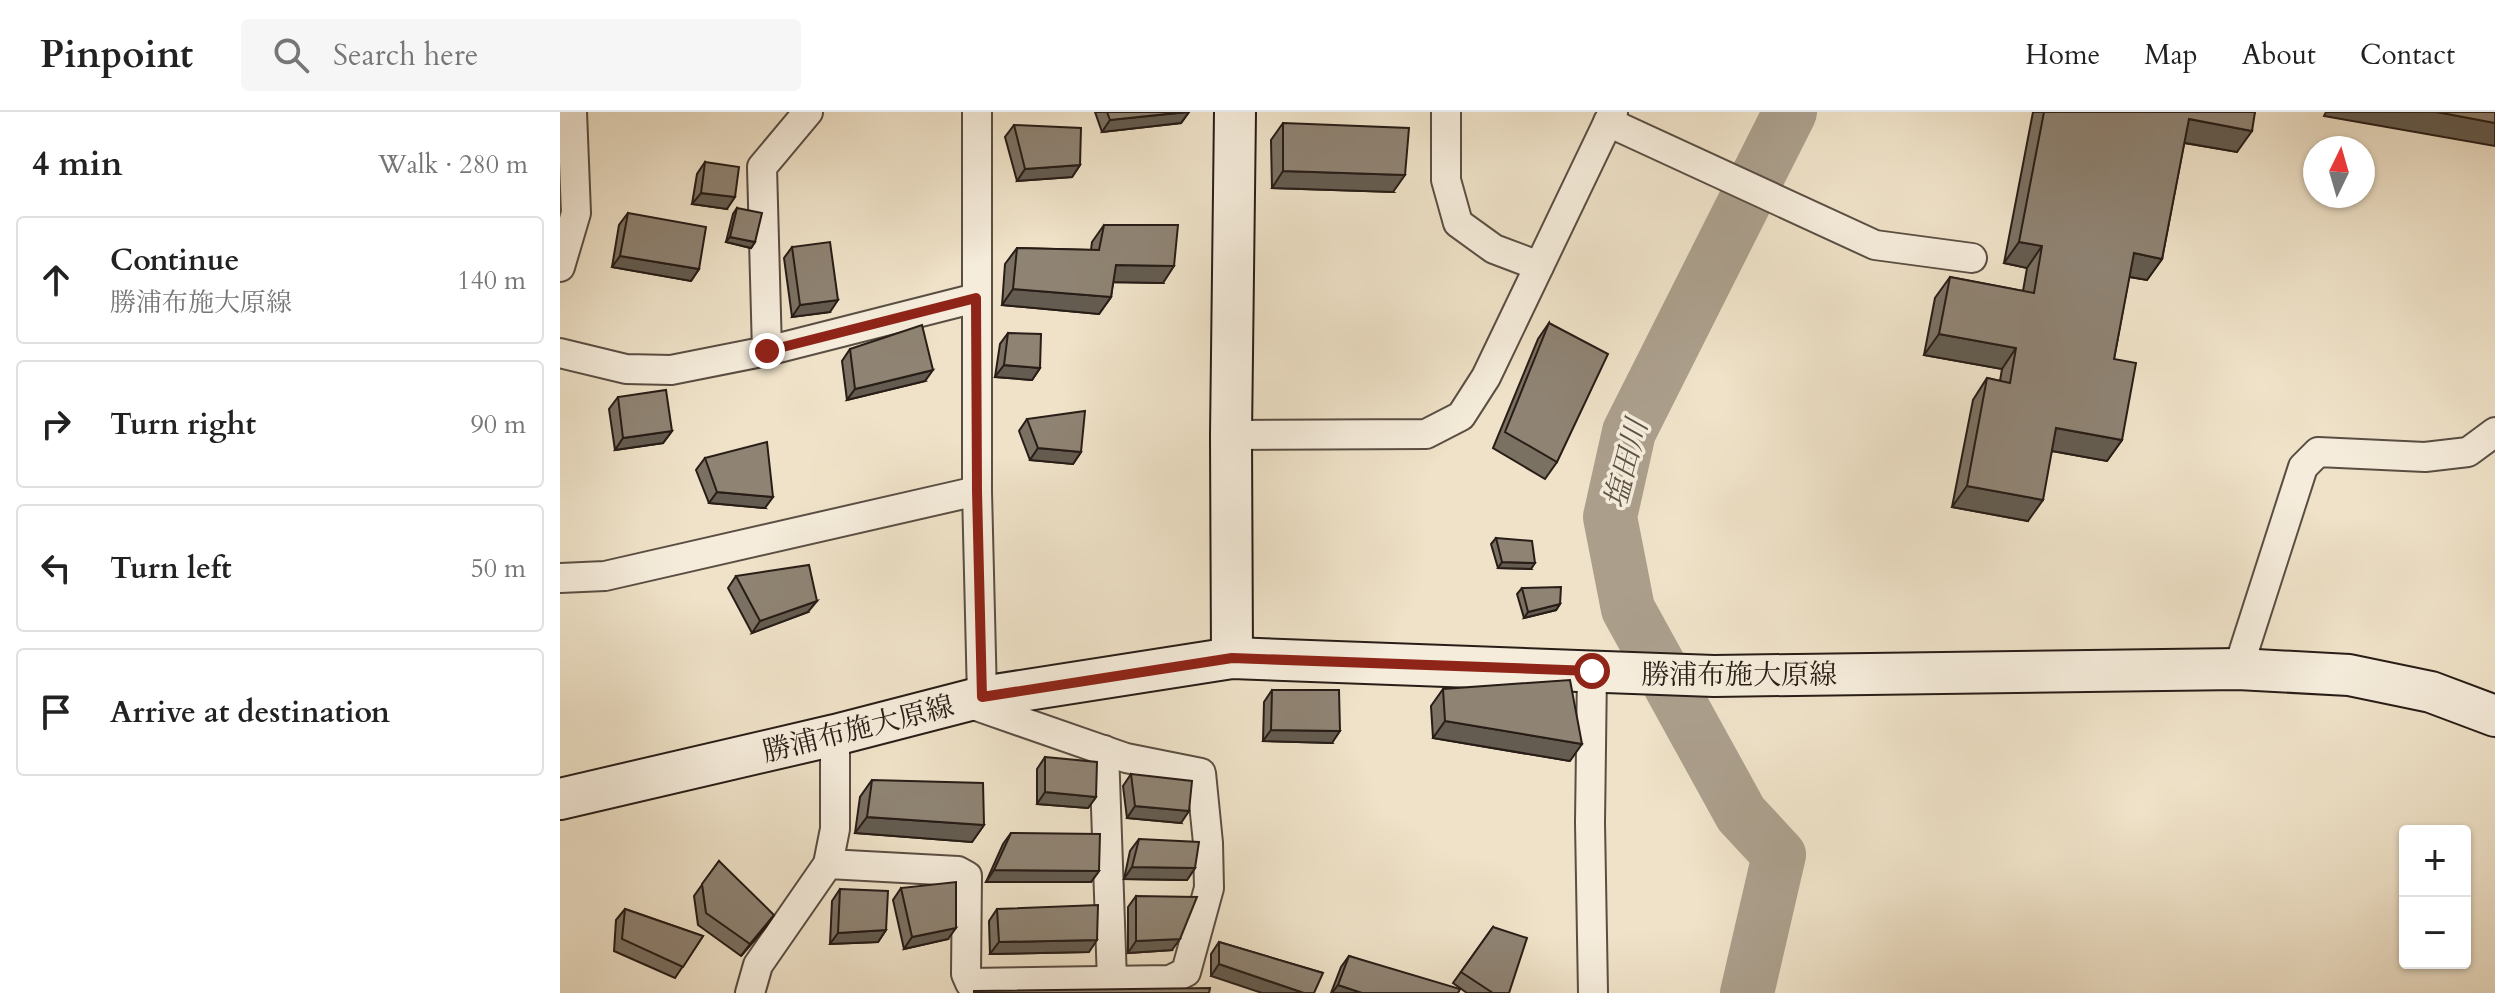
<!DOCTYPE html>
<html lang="en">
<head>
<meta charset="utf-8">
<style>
	body { margin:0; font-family:Cardo,"Noto Serif JP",serif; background:#f6f6f6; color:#222 }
	.controls { position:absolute; right:24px; bottom:24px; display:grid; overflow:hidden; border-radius:8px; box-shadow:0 2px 6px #0004 }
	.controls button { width:72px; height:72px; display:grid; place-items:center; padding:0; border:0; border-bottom:2px solid #e0e0e0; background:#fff; color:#222; font:40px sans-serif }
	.compass { position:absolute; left:1743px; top:24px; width:72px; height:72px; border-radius:50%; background:#fff; box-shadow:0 2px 6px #0004; rotate:5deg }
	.stop { position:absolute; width:24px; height:24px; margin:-18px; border:6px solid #8f2418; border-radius:50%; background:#fff }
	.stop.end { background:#8f2418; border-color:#fff; box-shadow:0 2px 8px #0008 }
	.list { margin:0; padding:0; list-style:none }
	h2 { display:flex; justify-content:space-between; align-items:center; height:104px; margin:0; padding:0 32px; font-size:34px }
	h2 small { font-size:26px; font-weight:400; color:#767676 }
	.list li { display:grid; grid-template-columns:52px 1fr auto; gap:24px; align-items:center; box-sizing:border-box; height:128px; margin:0 16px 16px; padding:0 16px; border:2px solid #e0e0e0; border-radius:8px }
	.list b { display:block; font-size:30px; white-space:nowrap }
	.list p { margin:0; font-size:26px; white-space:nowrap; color:#767676 }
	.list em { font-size:26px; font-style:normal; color:#767676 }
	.icon { flex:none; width:44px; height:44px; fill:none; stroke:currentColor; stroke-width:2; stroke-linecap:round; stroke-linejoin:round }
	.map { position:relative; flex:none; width:1935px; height:881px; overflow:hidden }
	header { display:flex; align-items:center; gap:48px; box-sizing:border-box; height:112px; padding:0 40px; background:#fff; border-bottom:2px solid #e0e0e0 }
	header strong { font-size:38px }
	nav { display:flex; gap:44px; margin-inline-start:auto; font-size:28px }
	.search { width:560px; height:72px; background:#f6f6f6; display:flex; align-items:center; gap:20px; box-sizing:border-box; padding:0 28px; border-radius:8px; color:#767676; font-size:30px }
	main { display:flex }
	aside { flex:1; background:#fff }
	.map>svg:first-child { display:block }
</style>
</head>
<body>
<header>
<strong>Pinpoint</strong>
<div class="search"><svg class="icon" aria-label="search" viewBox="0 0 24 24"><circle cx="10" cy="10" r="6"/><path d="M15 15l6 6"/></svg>Search here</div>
<nav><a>Home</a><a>Map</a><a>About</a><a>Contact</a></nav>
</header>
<main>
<aside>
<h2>4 min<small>Walk · 280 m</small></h2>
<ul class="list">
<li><svg class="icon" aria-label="ahead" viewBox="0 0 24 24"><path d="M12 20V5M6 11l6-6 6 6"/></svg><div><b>Continue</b><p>勝浦布施大原線</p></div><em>140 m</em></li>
<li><svg class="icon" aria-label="right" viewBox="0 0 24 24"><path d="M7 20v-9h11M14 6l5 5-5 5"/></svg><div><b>Turn right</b></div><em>90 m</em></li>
<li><svg class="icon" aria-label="left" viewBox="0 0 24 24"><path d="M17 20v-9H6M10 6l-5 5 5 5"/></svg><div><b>Turn left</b></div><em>50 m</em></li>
<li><svg class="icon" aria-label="arrive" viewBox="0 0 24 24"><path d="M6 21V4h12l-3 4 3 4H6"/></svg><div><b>Arrive at destination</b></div></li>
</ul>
</aside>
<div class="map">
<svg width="1935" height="881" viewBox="0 0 1935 881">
	<rect width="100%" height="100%" fill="#efe2c8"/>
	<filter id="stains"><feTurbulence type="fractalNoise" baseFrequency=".0025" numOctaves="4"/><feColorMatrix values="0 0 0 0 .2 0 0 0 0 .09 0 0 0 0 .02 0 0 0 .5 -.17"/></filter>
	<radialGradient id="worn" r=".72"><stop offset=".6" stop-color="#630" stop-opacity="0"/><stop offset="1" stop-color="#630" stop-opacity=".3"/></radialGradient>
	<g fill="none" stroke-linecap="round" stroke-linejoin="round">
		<!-- river -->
		<path stroke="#ab9f8c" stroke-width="54" d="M 1187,881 L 1219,743 L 1181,702 L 1068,497 L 1050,405 L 1069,320 L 1230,0"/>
		<!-- street casing -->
		<g stroke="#5a4e43" stroke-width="32">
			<g id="street">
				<path d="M 417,0 L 417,379 L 422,585"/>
				<path d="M 886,0 L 886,68 L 898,111 L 934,137 L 979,154"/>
				<path d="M 1048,10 L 1315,133 L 1412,146"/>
				<path d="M 0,155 L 16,101 L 12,0"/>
				<path d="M 207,239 L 202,55 L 248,0"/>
				<path d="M 0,241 L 66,257 L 111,258 L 207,239 L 416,186"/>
				<path d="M 671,323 L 866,322 L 901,304 L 926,265 L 1053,0"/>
				<path d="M 0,466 L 45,464 L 417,379"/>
				<path d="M 1678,557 L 1743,355 L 1758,340 L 1865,345 L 1908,340 L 1935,320"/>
				<path d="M 1032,559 L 1030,711 L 1033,881"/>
				<path d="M 544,638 L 552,869"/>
				<path d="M 268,752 L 398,759 L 407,764 L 406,862 L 410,871 L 610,868 L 626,860 L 649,776 L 648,731 L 641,661 L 566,646 L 405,590"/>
				<path d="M 190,881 L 198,853 L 268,752 L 275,717 L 275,623"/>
			</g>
		</g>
		<!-- secondary casing -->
		<g stroke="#281d17" stroke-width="44">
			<g id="secondary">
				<path d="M 672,546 L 671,323 L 675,0"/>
				<path d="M 0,687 L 275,623 L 422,585 L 672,546 L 1154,564 L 1678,557 L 1789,563 L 1871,580 L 1935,604"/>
			</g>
		</g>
		<!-- street -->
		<use href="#street" stroke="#f5ecdb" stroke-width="28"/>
		<!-- secondary -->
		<use href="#secondary" stroke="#f5ecdb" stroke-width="40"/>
	</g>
	<!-- wall -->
	<g fill="#7b7163" stroke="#281d17" stroke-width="2">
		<path d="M 535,0 L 629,0 L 621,11 L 542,20 Z"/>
		<path d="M 1473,0 L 1695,0 L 1677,40 L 1624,31 L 1602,147 L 1587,168 L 1569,165 L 1554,247 L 1562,328 L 1547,349 L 1492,339 L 1468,409 L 1392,395 L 1413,288 L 1427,266 L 1440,269 L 1442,257 L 1364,243 L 1375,186 L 1390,165 L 1463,179 L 1467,156 L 1444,151 Z"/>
		<path d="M 723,11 L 833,80 L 712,76 L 711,28 Z"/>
		<path d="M 454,13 L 520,53 L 512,65 L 457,69 L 445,25 Z"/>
		<path d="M 145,50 L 167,97 L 132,92 L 137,62 Z"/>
		<path d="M 177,96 L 195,130 L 191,136 L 166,130 L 173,102 Z"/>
		<path d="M 68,101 L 139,157 L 131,169 L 52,155 L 59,113 Z"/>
		<path d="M 544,113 L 603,171 L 553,170 L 551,185 L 539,202 L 442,193 L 445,152 L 457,136 L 531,138 L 532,130 Z"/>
		<path d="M 232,135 L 270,200 L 232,205 L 224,146 Z"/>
		<path d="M 989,211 L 997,350 L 985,367 L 933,336 L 978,227 Z"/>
		<path d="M 448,221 L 480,256 L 472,268 L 435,265 L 440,232 Z"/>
		<path d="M 290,237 L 365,269 L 287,288 L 282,249 Z"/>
		<path d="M 58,285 L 112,319 L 103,331 L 55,338 L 49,297 Z"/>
		<path d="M 467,307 L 521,340 L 513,352 L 470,348 L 459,319 Z"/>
		<path d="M 145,346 L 205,396 L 149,391 L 136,358 Z"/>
		<path d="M 936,426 L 971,457 L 938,456 L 931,432 Z"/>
		<path d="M 176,464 L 248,500 L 192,521 L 168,476 Z"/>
		<path d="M 962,476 L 1000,492 L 996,498 L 964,506 L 957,482 Z"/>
		<path d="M 883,577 L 1010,649 L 873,626 L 871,594 Z"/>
		<path d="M 712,578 L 772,631 L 703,629 L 704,590 Z"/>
		<path d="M 485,645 L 536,685 L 528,696 L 477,692 L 477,657 Z"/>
		<path d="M 571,662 L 621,711 L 567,706 L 563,674 Z"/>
		<path d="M 312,668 L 424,713 L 412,730 L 295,721 L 300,685 Z"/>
		<path d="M 451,721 L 539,759 L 531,770 L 426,770 L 443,732 Z"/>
		<path d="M 579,727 L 635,756 L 627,768 L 564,767 L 570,739 Z"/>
		<path d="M 159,749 L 206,815 L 181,844 L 138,813 L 134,784 Z"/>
		<path d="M 341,776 L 388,827 L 344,837 L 333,788 Z"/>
		<path d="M 280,777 L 326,818 L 318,830 L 270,832 L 272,789 Z"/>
		<path d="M 576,784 L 612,838 L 568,841 L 568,795 Z"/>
		<path d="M 65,797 L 143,824 L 115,866 L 54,839 L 56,808 Z"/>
		<path d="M 437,797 L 529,840 L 430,842 L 429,809 Z"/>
		<path d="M 933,815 L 949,881 L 907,881 L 893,871 Z"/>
		<path d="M 659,830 L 763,861 L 651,864 L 651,842 Z"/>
		<path d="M 789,844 L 898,881 L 771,881 L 781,855 Z"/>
	</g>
	<!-- shaded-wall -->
	<g fill="#645c50" stroke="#281d17" stroke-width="2">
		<path d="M 629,0 L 621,11 L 542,20 L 550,8 Z"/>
		<path d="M 1766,0 L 1877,0 L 1935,11 L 1935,34 L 1764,4 Z"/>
		<path d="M 1629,7 L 1692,19 L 1677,40 L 1614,29 Z"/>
		<path d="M 520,53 L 512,65 L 457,69 L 465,57 Z"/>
		<path d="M 723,59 L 845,63 L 833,80 L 712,76 Z"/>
		<path d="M 141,81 L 175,85 L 167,97 L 132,92 Z"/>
		<path d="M 170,125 L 195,130 L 191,136 L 166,130 Z"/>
		<path d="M 1459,130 L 1482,134 L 1467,156 L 1444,151 Z"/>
		<path d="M 1574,141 L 1602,147 L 1587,168 L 1559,163 Z"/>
		<path d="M 60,144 L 139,157 L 131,169 L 52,155 Z"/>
		<path d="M 556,153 L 614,154 L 603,171 L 544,170 Z"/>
		<path d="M 453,177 L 551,185 L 539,202 L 442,193 Z"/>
		<path d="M 278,188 L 270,200 L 232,205 L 240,193 Z"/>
		<path d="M 1379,222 L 1456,236 L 1442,257 L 1364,243 Z"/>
		<path d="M 444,253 L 480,256 L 472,268 L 435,265 Z"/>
		<path d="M 373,258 L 365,269 L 287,288 L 295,277 Z"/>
		<path d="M 1496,316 L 1562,328 L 1547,349 L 1481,337 Z"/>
		<path d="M 112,319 L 103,331 L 55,338 L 63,326 Z"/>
		<path d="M 478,336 L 521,340 L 513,352 L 470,348 Z"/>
		<path d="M 1407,374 L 1483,388 L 1468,409 L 1392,395 Z"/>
		<path d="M 157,380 L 213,385 L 205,396 L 149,391 Z"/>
		<path d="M 942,450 L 975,451 L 971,457 L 938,456 Z"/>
		<path d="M 257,489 L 248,500 L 192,521 L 200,509 Z"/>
		<path d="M 1000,492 L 996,498 L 964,506 L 968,500 Z"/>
		<path d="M 885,609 L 1022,632 L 1010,649 L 873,626 Z"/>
		<path d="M 711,618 L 780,619 L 772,631 L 703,629 Z"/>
		<path d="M 485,680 L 536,685 L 528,696 L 477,692 Z"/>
		<path d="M 575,694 L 629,699 L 621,711 L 567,706 Z"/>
		<path d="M 307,705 L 424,713 L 412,730 L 295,721 Z"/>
		<path d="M 572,755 L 635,756 L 627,768 L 564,767 Z"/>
		<path d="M 434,758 L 539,759 L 531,770 L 426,770 Z"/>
		<path d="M 214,803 L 206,815 L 181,844 L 190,832 Z"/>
		<path d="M 396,816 L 388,827 L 344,837 L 352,825 Z"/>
		<path d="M 326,818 L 318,830 L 270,832 L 278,821 Z"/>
		<path d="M 620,827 L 612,838 L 568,841 L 576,829 Z"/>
		<path d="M 537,828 L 529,840 L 430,842 L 439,830 Z"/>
		<path d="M 659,852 L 744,881 L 702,881 L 651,864 Z"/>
		<path d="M 778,873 L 802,881 L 772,881 Z"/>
	</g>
	<!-- building -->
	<g fill="#8f8373" stroke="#281d17" stroke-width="2">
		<path d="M 547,0 L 625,0 L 550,8 Z"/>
		<path d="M 1484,0 L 1695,0 L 1692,19 L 1629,7 L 1602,147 L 1574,141 L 1554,247 L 1576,251 L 1562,328 L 1496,316 L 1483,388 L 1407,374 L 1427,266 L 1450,271 L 1456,236 L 1379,222 L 1390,165 L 1474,181 L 1482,134 L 1459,130 Z"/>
		<path d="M 1877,0 L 1935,0 L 1935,11 Z"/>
		<path d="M 723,11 L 849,16 L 845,63 L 723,59 Z"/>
		<path d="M 454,13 L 521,16 L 520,53 L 465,57 Z"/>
		<path d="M 145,50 L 179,55 L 175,85 L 141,81 Z"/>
		<path d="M 177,96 L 202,101 L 195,130 L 170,125 Z"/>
		<path d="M 68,101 L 146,115 L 139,157 L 60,144 Z"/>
		<path d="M 544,113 L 618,113 L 614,154 L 556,153 L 551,185 L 453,177 L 457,136 L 539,138 Z"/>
		<path d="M 270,130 L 278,188 L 240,193 L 232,135 Z"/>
		<path d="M 989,211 L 1048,242 L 997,350 L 945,320 Z"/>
		<path d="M 362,213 L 373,258 L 295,277 L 290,237 Z"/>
		<path d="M 448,221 L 481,222 L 480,256 L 444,253 Z"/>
		<path d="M 106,278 L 112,319 L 63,326 L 58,285 Z"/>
		<path d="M 525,299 L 521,340 L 478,336 L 467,307 Z"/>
		<path d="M 207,330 L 213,385 L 157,380 L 145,346 Z"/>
		<path d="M 936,426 L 972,429 L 975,451 L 942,450 Z"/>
		<path d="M 249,453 L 257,489 L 200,509 L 176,464 Z"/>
		<path d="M 1001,475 L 1000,492 L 968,500 L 962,476 Z"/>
		<path d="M 1010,568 L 1022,632 L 885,609 L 883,577 Z"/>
		<path d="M 712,578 L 779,578 L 780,619 L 711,618 Z"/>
		<path d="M 485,645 L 537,650 L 536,685 L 485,680 Z"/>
		<path d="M 571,662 L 632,669 L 629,699 L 575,694 Z"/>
		<path d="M 312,668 L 423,671 L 424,713 L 307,705 Z"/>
		<path d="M 451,721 L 540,722 L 539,759 L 434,758 Z"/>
		<path d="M 579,727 L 639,730 L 635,756 L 572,755 Z"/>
		<path d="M 159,749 L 214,803 L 190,832 L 146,801 L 142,772 Z"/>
		<path d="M 396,770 L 396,816 L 352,825 L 341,776 Z"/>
		<path d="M 280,777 L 328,779 L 326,818 L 278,821 Z"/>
		<path d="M 576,784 L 637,785 L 620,827 L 576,829 Z"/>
		<path d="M 538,793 L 537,828 L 439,830 L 437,797 Z"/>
		<path d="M 65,797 L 143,824 L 123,855 L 62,827 Z"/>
		<path d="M 933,815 L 967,826 L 949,881 L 933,881 L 901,860 Z"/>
		<path d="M 659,830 L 763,861 L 754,881 L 744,881 L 659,852 Z"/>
		<path d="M 789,844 L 900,877 L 898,881 L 802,881 L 778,873 Z"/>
		<path d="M 650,876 L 649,881 L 414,881 L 414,879 Z"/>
	</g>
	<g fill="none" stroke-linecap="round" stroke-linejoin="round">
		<!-- route -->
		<path stroke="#8f2418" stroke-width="10" d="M 207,239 L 416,186 L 417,379 L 422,585 L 672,546 L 1032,559"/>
	</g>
	<g text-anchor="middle" stroke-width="7" stroke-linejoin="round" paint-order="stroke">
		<!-- street labels -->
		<g font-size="28" fill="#281d17" stroke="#f5ecdb">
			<text x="1179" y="572">勝浦布施大原線</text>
			<text transform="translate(298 616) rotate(-14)" y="10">勝浦布施大原線</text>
		</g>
		<!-- water labels -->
		<g font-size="30" font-style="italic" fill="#5c5146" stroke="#f5ecdb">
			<text transform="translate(1066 352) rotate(-75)" y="10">塩田川</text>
		</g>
	</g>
	<rect width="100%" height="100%" filter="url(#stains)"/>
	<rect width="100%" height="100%" fill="url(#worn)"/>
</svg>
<div class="controls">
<button>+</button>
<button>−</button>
</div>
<svg class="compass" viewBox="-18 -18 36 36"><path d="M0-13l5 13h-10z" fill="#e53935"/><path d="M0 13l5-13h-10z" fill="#767676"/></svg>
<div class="stop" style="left:1032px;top:559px"></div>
<div class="stop end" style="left:207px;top:239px"></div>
</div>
</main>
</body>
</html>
